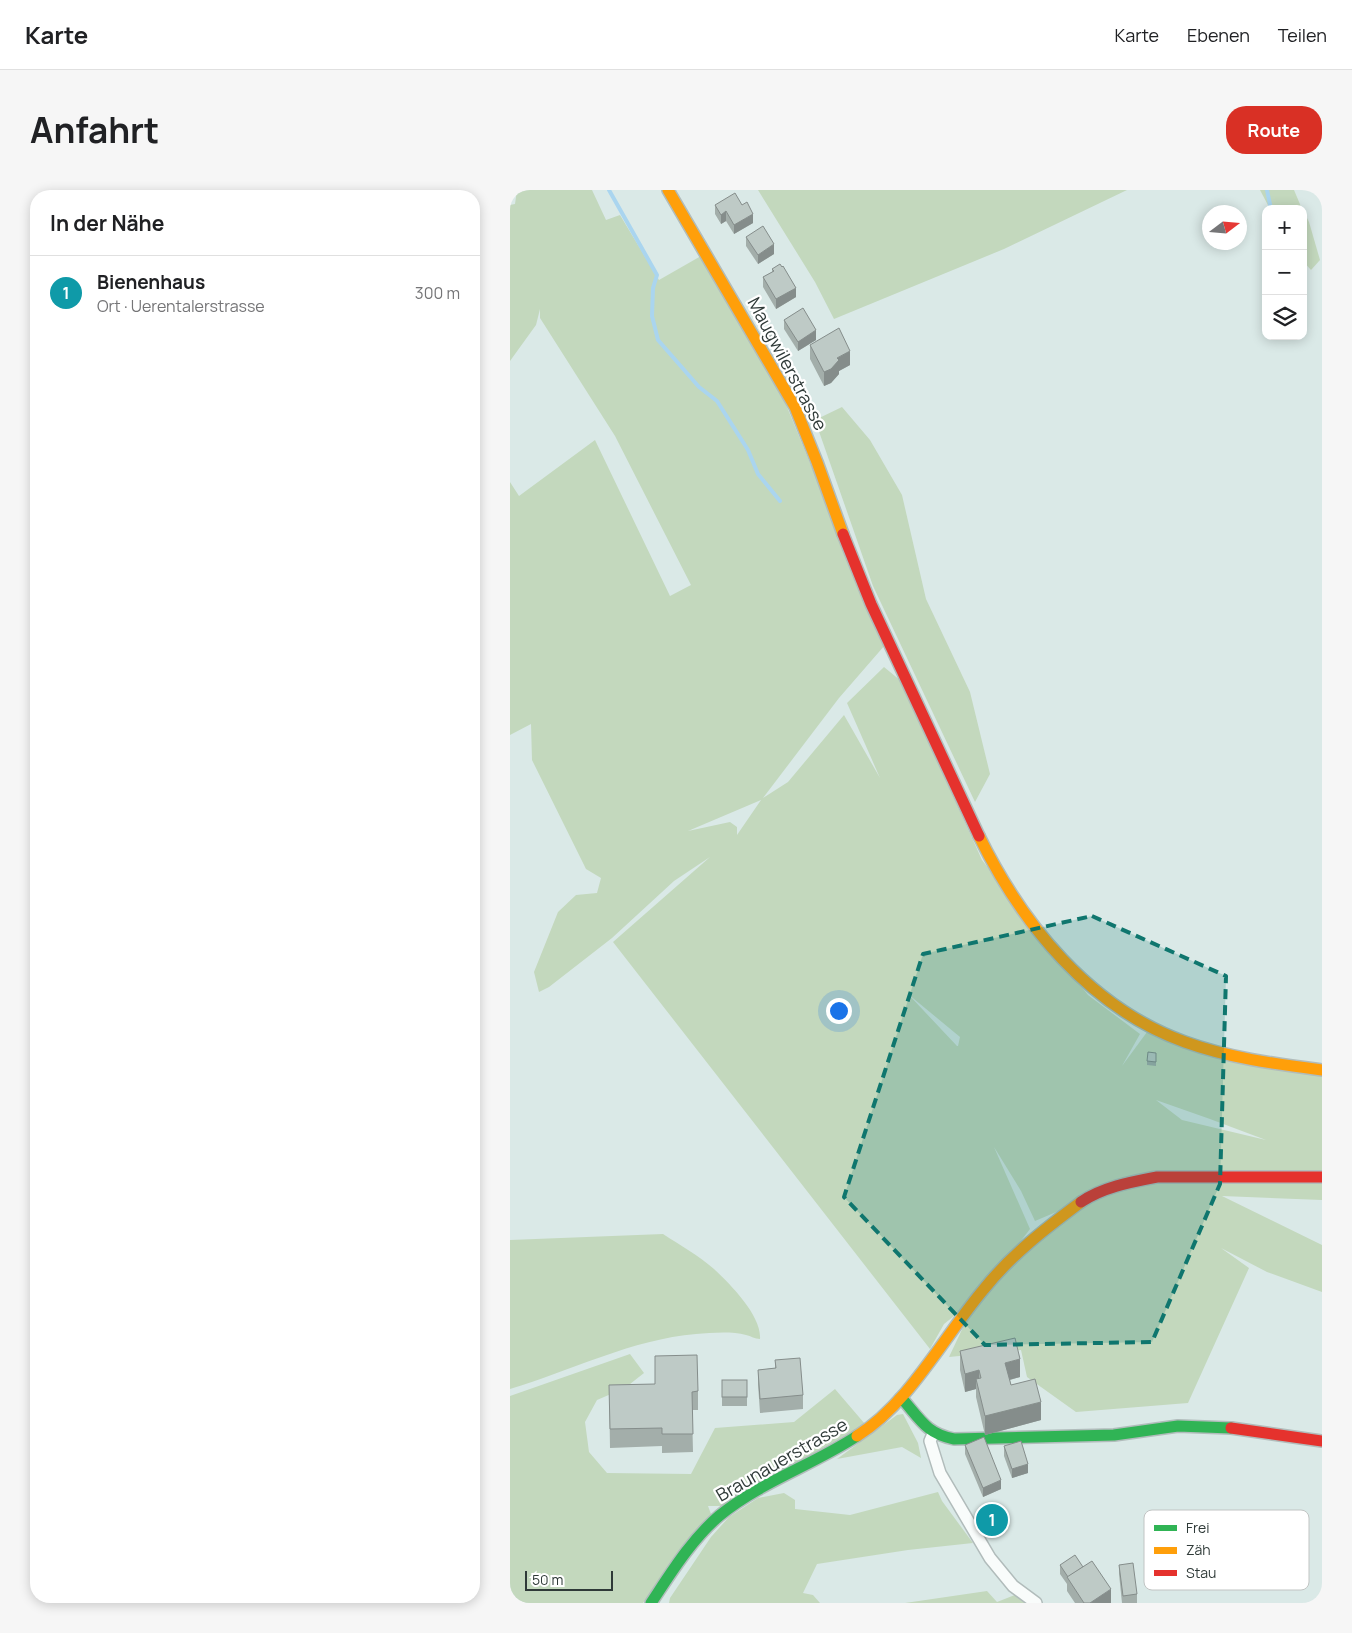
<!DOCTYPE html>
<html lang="de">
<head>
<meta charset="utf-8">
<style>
	body { margin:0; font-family:Manrope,sans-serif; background:#f6f6f6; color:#202124 }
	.controls { position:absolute; right:15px; top:15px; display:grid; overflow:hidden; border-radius:10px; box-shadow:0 2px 12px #0003 }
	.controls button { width:45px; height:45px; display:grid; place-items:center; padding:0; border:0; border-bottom:1px solid #e0e0e0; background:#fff; color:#202124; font:25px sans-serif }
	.compass { position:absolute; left:692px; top:15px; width:45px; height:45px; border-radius:50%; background:#fff; box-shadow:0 2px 12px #0003; rotate:74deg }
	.scale { position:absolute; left:15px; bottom:12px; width:88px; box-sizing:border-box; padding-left:5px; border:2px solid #2f3a38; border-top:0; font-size:14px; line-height:18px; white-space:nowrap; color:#2f3a38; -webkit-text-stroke:4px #fff; paint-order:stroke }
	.you { position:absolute; left:328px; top:820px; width:18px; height:18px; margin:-12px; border:4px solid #fff; border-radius:50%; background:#1a73e8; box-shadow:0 0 0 8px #1a73e833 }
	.badge { display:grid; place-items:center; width:32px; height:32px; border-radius:50%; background:#d93025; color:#fff; font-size:16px; font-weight:700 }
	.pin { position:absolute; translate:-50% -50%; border:2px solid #fff; box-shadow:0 1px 5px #0006 }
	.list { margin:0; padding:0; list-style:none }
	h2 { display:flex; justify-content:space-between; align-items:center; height:65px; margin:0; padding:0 20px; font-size:21px }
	h2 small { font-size:16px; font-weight:400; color:#757577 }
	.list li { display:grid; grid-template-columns:32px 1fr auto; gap:15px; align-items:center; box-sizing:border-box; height:75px; padding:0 20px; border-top:1px solid #e0e0e0 }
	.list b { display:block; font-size:19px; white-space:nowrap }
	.list p { margin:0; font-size:16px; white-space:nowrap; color:#757577 }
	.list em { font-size:16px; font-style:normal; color:#757577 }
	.icon { flex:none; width:28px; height:28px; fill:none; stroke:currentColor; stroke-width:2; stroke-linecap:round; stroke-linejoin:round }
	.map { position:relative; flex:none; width:812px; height:1413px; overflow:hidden; border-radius:20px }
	header { display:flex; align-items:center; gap:30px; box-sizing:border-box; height:70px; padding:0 25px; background:#fff; border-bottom:1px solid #e0e0e0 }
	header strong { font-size:24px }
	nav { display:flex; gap:28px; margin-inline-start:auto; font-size:18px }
	.intro { display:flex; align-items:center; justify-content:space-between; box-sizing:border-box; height:120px; padding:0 30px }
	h1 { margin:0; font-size:35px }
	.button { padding:12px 22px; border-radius:20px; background:#d93025; color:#fff; font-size:18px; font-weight:700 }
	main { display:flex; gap:30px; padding:0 30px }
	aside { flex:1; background:#fff; border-radius:20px; box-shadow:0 2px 12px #0003 }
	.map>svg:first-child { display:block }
</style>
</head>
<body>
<header>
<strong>Karte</strong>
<nav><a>Karte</a><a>Ebenen</a><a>Teilen</a></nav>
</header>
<div class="intro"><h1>Anfahrt</h1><a class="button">Route</a></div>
<main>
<aside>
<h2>In der Nähe<small></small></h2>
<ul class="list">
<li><span class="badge" style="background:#0f9aa8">1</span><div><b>Bienenhaus</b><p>Ort · Uerentalerstrasse</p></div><em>300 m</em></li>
</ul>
</aside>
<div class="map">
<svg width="812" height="1413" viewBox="0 0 812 1413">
	<rect width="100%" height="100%" fill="#dae9e7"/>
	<!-- green -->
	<g fill="#c3d8bd" fill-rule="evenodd">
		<path d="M 7,0 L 82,0 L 96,30 L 110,25 L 149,90 L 191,66 L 270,200 L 375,455 L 329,508 L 253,608 L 278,592 L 334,525 L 370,588 L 337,513 L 374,477 L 391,491 L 472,670 L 578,805 L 630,844 L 612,876 L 637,842 L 812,887 L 812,1010 L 712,1006 L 812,1055 L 812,1102 L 757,1082 L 711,1058 L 739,1078 L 678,1213 L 566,1222 L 517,1187 L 511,1160 L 439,1167 L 456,1131 L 500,1074 L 572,1011 L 525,1031 L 511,1001 L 484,957 L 520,1039 L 468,1107 L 434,1134 L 420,1159 L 103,752 L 200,667 L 164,691 L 102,748 L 39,797 L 29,802 L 24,782 L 48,722 L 66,705 L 87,703 L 91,688 L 76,679 L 22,570 L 21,534 L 0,545 L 0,292 L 9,306 L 85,250 L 160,406 L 181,395 L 105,246 L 30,128 L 30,119 L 26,135 L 0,171 L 0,15 L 5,14 ZM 251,610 L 227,645 L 227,637 L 220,632 L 178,641 ZM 398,804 L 450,847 L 448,856 L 447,856 ZM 646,910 L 700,929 L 756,950 L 672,930 Z"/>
		<path d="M 248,0 L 617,0 L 494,59 L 324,129 L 305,92 Z"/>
		<path d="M 750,0 L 784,0 L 792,19 L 760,19 Z"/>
		<path d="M 793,20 L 799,32 L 810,70 L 801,80 L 793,71 Z"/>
		<path d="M 332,217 L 360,250 L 392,305 L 416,409 L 460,502 L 480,584 L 465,612 L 363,396 L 305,230 Z"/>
		<path d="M 153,1044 C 170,1055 189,1066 204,1079 C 220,1094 252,1126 250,1149 C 245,1149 241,1146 236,1145 C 221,1141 201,1143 186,1144 C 123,1149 60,1181 0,1199 L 0,1050 Z"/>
		<path d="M 120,1164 L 134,1183 L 115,1198 L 87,1210 L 75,1232 L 79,1262 L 97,1283 L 181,1284 L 205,1238 L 284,1232 L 325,1199 L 355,1234 L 211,1316 L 198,1316 L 201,1324 L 133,1413 L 0,1413 L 0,1206 Z"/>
		<path d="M 393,1224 L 408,1253 L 411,1268 L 392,1257 L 327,1269 L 387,1225 Z"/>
		<path d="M 428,1302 L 432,1311 L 463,1353 L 398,1360 L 307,1374 L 293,1403 L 303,1405 L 310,1413 L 159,1413 L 160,1408 L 201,1347 L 219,1327 L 248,1308 L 274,1303 L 285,1310 L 285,1319 L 340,1325 Z"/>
		<path d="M 477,1401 L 487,1412 L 510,1403 L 520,1413 L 395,1413 Z"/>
	</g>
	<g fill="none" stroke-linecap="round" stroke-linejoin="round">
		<!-- stream -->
		<g stroke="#aad5ef" stroke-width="4">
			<path d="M 99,0 L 147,85 L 143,98 L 142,126 L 148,150 L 189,197 L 207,211 L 238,260 L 248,284 L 270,311"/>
			<path d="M 757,0 L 761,19"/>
		</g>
		<!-- street casing -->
		<g stroke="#b1bcbb" stroke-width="14">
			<path id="street" d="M 423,1244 L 420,1251 L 430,1283 L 480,1368 L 503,1396 L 526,1413"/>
		</g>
		<!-- fast casing -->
		<g stroke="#b1bcbb" stroke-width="14">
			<g id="fast">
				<path d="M 390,1209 L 395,1212 C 411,1231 418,1244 444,1249 L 604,1245 L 668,1236 L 721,1238"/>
				<path d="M 141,1413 C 161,1383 181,1350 209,1326 C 250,1292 303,1275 347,1246"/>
			</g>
		</g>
		<!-- slow casing -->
		<g stroke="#b1bcbb" stroke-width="14">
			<g id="slow">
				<path d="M 158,0 L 285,217 L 307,272 L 333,344"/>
				<path d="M 469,646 C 512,734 580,818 675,852 C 719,868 766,874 812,880"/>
				<path d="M 347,1246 C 399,1214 435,1145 474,1099 C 501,1065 536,1038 571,1012"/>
			</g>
		</g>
		<!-- jam casing -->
		<g stroke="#b1bcbb" stroke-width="14">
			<g id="jam">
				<path d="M 333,344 L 361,414 L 469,646"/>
				<path d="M 571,1012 C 593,997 621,992 647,987 L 812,987"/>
				<path d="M 721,1238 L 812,1251"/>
			</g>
		</g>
		<!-- street -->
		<use href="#street" stroke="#f9fcfb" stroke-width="11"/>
		<!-- fast -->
		<use href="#fast" stroke="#30b455" stroke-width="11"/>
		<!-- slow -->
		<use href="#slow" stroke="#ff9f0a" stroke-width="11"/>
		<!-- jam -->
		<use href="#jam" stroke="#e5322d" stroke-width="11"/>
	</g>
	<!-- wall -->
	<g fill="#a3aeaa">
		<path d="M 205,15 L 243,33 L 224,44 L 216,31 L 211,34 L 205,24 Z"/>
		<path d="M 236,47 L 264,64 L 248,74 L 236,56 Z"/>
		<path d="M 262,79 L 286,107 L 266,119 L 253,97 L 253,87 L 262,82 Z"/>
		<path d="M 274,130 L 306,150 L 288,161 L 274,139 Z"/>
		<path d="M 258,143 L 266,151 L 262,153 L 258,148 Z"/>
		<path d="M 300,155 L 340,175 L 329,181 L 329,184 L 321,193 L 314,196 L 300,169 Z"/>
		<path d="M 646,867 L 646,876 L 637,875 L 637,871 Z"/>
		<path d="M 450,1161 L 510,1187 L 500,1190 L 501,1195 L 531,1230 L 475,1245 L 466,1207 L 466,1199 L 455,1202 L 450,1180 Z"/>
		<path d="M 145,1166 L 188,1201 L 188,1220 L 182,1220 L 183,1262 L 152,1263 L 152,1256 L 100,1258 L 99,1195 L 145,1194 Z"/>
		<path d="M 265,1170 L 293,1205 L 293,1219 L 250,1223 L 248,1194 L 248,1180 L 265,1178 Z"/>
		<rect x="212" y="1190" width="25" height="26"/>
		<path d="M 455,1255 L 491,1299 L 473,1307 L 455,1264 Z"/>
		<path d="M 494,1256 L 518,1283 L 502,1288 L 494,1266 Z"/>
		<path d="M 479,1323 L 486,1332 L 481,1334 L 479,1328 Z"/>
		<path d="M 550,1375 L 573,1377 L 601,1413 L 565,1413 L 557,1401 L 557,1394 L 550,1384 Z"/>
		<path d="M 609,1375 L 627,1404 L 627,1413 L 612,1413 L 609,1384 Z"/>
	</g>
	<!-- shaded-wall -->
	<g fill="#858d8b">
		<path d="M 216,21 L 216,31 L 211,34 L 211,25 Z"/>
		<path d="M 243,24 L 243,33 L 224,44 L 224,35 Z"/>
		<path d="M 264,54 L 264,64 L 248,74 L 248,65 Z"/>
		<path d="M 286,98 L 286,107 L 266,119 L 266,109 Z"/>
		<path d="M 306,140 L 306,150 L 288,161 L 288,152 Z"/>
		<path d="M 266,146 L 266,151 L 262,153 L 262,149 Z"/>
		<path d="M 340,161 L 340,175 L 329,181 L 329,184 L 321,193 L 314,196 L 314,182 L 327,168 Z"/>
		<path d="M 510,1169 L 510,1187 L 495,1191 L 495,1173 Z"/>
		<path d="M 469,1180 L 469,1199 L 466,1189 L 466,1199 L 455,1202 L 455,1184 Z"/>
		<path d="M 531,1212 L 531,1230 L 475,1245 L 475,1226 Z"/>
		<path d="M 518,1274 L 518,1283 L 502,1288 L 502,1279 Z"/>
		<path d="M 491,1290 L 491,1299 L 473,1307 L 473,1298 Z"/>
		<path d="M 486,1327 L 486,1332 L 481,1334 L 481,1329 Z"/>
		<path d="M 601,1399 L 601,1413 L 580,1413 Z"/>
	</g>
	<!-- building -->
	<g fill="#becac6" stroke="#858d8b">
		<path d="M 225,3 L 232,15 L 237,12 L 243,24 L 224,35 L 216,21 L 211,25 L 205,15 Z"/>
		<path d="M 253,36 L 264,54 L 248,65 L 236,47 Z"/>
		<path d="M 270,74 L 272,77 L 273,76 L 286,98 L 266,109 L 253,87 L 264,81 L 262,79 Z"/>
		<path d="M 293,118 L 306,140 L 288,152 L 274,130 Z"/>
		<path d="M 329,138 L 340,161 L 327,168 L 329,170 L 321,179 L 314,182 L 300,155 Z"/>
		<path d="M 262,140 L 266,146 L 262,149 L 258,143 Z"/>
		<path d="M 638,862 L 646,863 L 646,872 L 637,871 Z"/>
		<path d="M 505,1148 L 510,1169 L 495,1173 L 501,1195 L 525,1189 L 531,1212 L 475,1226 L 466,1189 L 471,1188 L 469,1180 L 455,1184 L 450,1161 Z"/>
		<path d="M 187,1165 L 188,1201 L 182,1202 L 183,1244 L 152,1244 L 152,1238 L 100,1239 L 99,1195 L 145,1194 L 145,1166 Z"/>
		<path d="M 290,1168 L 293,1205 L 250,1209 L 248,1180 L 266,1178 L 265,1170 Z"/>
		<rect x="212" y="1190" width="25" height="17"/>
		<path d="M 474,1247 L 491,1290 L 473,1298 L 455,1255 Z"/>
		<path d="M 511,1251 L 518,1274 L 502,1279 L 494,1256 Z"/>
		<path d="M 484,1321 L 486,1327 L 481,1329 L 479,1323 Z"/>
		<path d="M 565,1365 L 573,1377 L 558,1387 L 550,1375 Z"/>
		<path d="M 582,1371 L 601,1399 L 580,1413 L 574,1413 L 557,1387 Z"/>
		<path d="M 623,1373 L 627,1404 L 613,1406 L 609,1375 Z"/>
	</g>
	<!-- marked area -->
	<path fill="#0f766e" fill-opacity="0.2" stroke="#0f766e" stroke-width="4" stroke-dasharray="10 6" stroke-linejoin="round" d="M 582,726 L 716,786 L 710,994 L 642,1152 L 475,1155 L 334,1007 L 413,764 Z"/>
	<g text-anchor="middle" stroke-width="4.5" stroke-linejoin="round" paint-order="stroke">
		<!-- street labels -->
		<g font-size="18" fill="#2f3a38" stroke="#fff">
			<text transform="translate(277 174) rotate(62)" y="6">Maugwilerstrasse</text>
			<text transform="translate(272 1270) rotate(-30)" y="6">Braunauerstrasse</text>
		</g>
	</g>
	<!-- legend -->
	<rect x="634" y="1320" width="165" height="80" rx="8" fill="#fff" stroke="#c1c4c3" stroke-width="1"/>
	<rect x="644" y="1335" width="23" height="6" fill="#30b455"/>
	<rect x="644" y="1357" width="23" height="7" fill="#ff9f0a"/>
	<rect x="644" y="1380" width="23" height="6" fill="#e5322d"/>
	<g font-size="14" fill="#2f3a38">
		<text x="676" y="1343">Frei</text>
		<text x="676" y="1365">Zäh</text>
		<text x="676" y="1388">Stau</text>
	</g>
</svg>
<div class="controls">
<button>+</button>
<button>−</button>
<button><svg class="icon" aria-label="layers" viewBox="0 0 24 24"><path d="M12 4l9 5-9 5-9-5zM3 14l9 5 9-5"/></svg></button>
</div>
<svg class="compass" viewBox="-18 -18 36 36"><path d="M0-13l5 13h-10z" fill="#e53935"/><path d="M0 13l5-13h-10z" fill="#757577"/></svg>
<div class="scale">50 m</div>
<div class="you"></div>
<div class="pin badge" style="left:482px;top:1330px;background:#0f9aa8">1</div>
</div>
</main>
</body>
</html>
